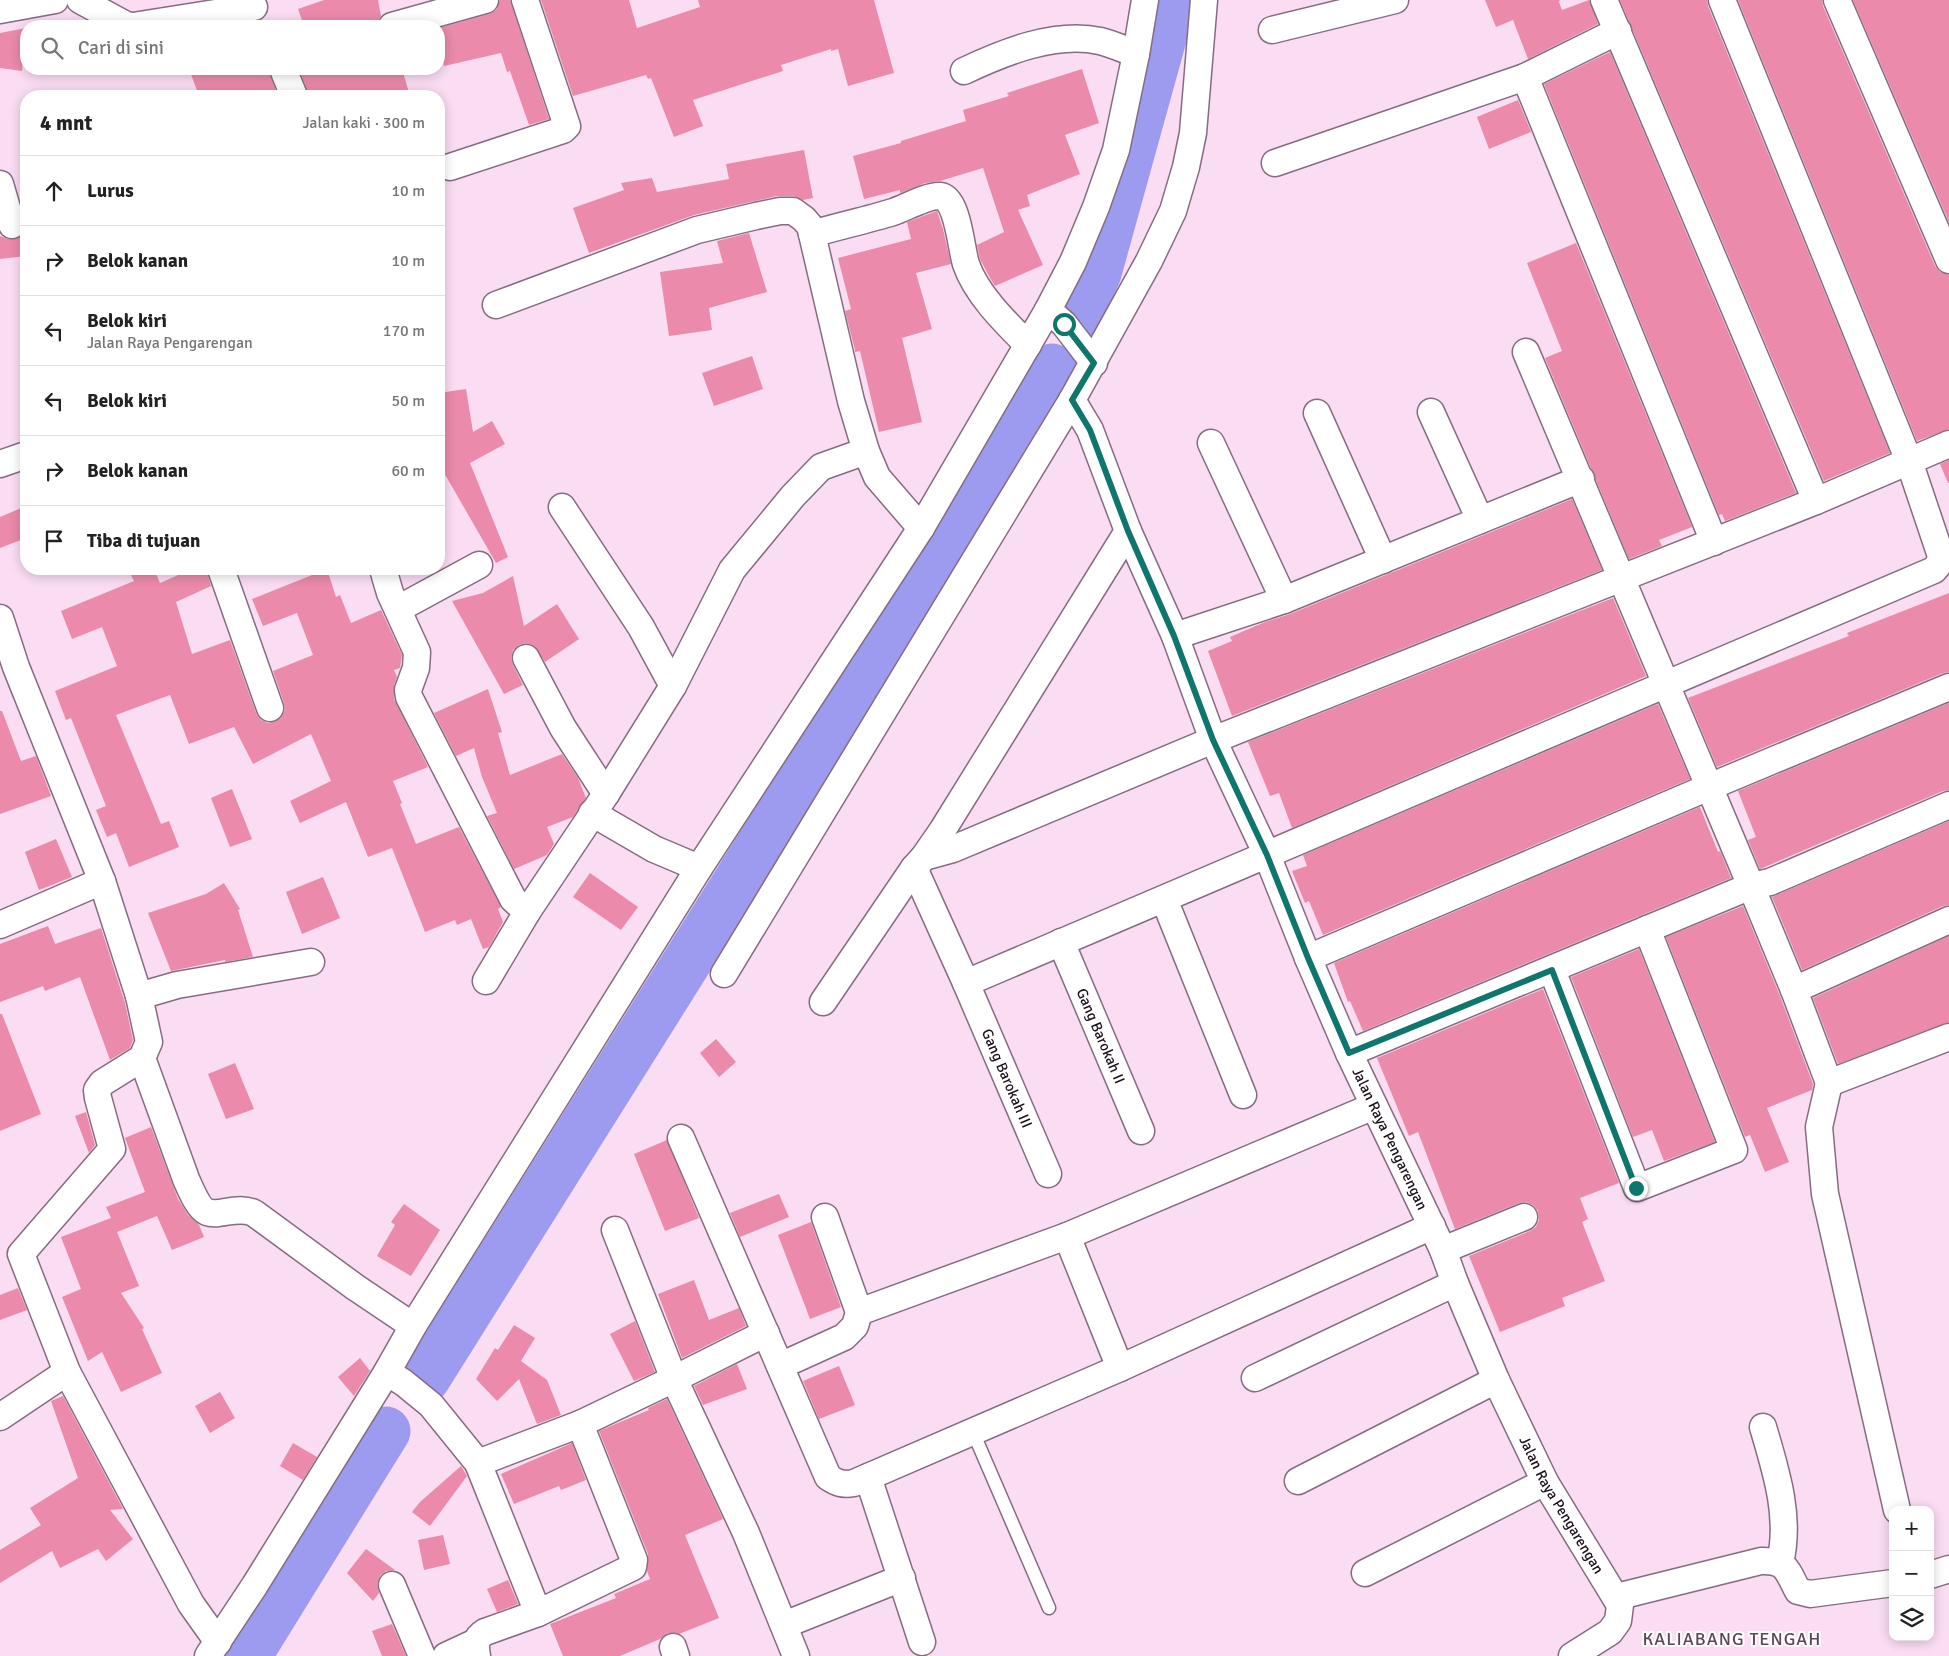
<!DOCTYPE html>
<html lang="id">
<head>
<meta charset="utf-8">
<style>
	body { margin:0; font-family:Signika,sans-serif; background:#f6f6f6; color:#222 }
	.controls { position:absolute; right:15px; bottom:15px; display:grid; overflow:hidden; border-radius:10px; box-shadow:0 2px 12px #0003 }
	.controls button { width:45px; height:45px; display:grid; place-items:center; padding:0; border:0; border-bottom:1px solid #e0e0e0; background:#fff; color:#222; font:25px sans-serif }
	.stop { position:absolute; width:15px; height:15px; margin:-11px; border:4px solid #0f766e; border-radius:50%; background:#fff }
	.stop.end { background:#0f766e; border-color:#fff; box-shadow:0 1px 5px #0008 }
	.list { margin:0; padding:0; list-style:none }
	h2 { display:flex; justify-content:space-between; align-items:center; height:65px; margin:0; padding:0 20px; font-size:21px }
	h2 small { font-size:16px; font-weight:400; color:#767676 }
	.list li { display:grid; grid-template-columns:32px 1fr auto; gap:15px; align-items:center; box-sizing:border-box; height:70px; padding:0 20px; border-top:1px solid #e0e0e0 }
	.list b { display:block; font-size:19px; white-space:nowrap }
	.list p { margin:0; font-size:16px; white-space:nowrap; color:#767676 }
	.list em { font-size:16px; font-style:normal; color:#767676 }
	.icon { flex:none; width:28px; height:28px; fill:none; stroke:currentColor; stroke-width:2; stroke-linecap:round; stroke-linejoin:round }
	.map { position:relative; flex:none; width:1949px; height:1656px; overflow:hidden }
	.search { position:absolute; background:#fff; box-shadow:0 2px 12px #0003; left:20px; top:20px; width:425px; height:55px; display:flex; align-items:center; gap:12px; box-sizing:border-box; padding:0 18px; border-radius:20px; color:#767676; font-size:19px }
	.panel { position:absolute; background:#fff; box-shadow:0 2px 12px #0003; left:20px; top:90px; width:425px; height:485px; border-radius:20px }
	.map>svg:first-child { display:block }
</style>
</head>
<body>
<div class="map">
<svg width="1949" height="1656" viewBox="0 0 1949 1656">
	<rect width="100%" height="100%" fill="#fadcf3"/>
	<g fill="none" stroke-linecap="round" stroke-linejoin="round">
		<!-- river -->
		<g stroke="#9d9bf0" stroke-width="49">
			<path d="M 1079,314 L 1097,273 L 1166,24 L 1170,0"/>
			<path d="M 426,1378 L 788,801 L 1052,368"/>
			<path d="M 247,1656 L 386,1431"/>
		</g>
	</g>
	<!-- building -->
	<g fill="#eb8aab">
		<path d="M 324,0 L 378,0 L 381,16 L 378,21 L 355,26 L 304,26 L 298,9 Z"/>
		<path d="M 500,0 L 510,0 L 549,119 L 529,125 L 510,71 L 507,72 L 501,53 L 444,66 L 439,41 L 439,28 L 489,14 L 496,10 Z"/>
		<path d="M 541,0 L 629,0 L 637,28 L 700,7 L 698,0 L 874,0 L 894,73 L 848,86 L 838,49 L 831,51 L 831,49 L 781,65 L 783,71 L 693,100 L 703,126 L 674,137 L 651,78 L 648,79 L 646,75 L 573,96 Z"/>
		<path d="M 1485,0 L 1560,0 L 1559,2 L 1562,10 L 1589,0 L 1598,24 L 1528,59 L 1513,20 L 1496,27 Z"/>
		<path d="M 1620,0 L 1707,0 L 1708,6 L 1890,453 L 1824,481 Z"/>
		<path d="M 1738,0 L 1822,0 L 1823,6 L 1935,266 L 1940,272 L 1949,275 L 1949,429 L 1917,441 Z"/>
		<path d="M 1853,0 L 1949,0 L 1949,222 Z"/>
		<path d="M 26,28 L 22,71 L 0,68 L 0,33 Z"/>
		<path d="M 1610,52 L 1796,493 L 1725,521 L 1722,514 L 1719,515 L 1544,84 Z"/>
		<path d="M 189,69 L 268,69 L 278,96 L 199,96 Z"/>
		<path d="M 299,69 L 402,69 L 410,96 L 309,96 Z"/>
		<path d="M 1082,69 L 1099,123 L 1065,135 L 1080,174 L 1027,195 L 1030,206 L 1018,210 L 1043,265 L 995,286 L 990,278 L 980,259 L 977,245 L 1004,232 L 983,168 L 940,181 L 925,183 L 900,193 L 900,190 L 864,199 L 853,156 L 901,143 L 901,141 L 966,121 L 963,110 L 1009,96 L 1007,93 Z"/>
		<path d="M 1518,100 L 1531,132 L 1489,149 L 1477,117 Z"/>
		<path d="M 804,150 L 813,198 L 803,200 L 793,196 L 777,196 L 694,215 L 589,253 L 573,208 L 624,190 L 621,183 L 652,178 L 657,192 L 729,179 L 726,164 Z"/>
		<path d="M 937,211 L 943,229 L 951,264 L 916,273 L 932,329 L 902,338 L 922,422 L 879,432 L 860,351 L 855,352 L 855,350 L 845,311 L 851,309 L 838,258 L 911,239 L 907,222 Z"/>
		<path d="M 24,233 L 26,233 L 26,256 L 0,259 L 0,236 L 8,239 L 16,239 Z"/>
		<path d="M 749,233 L 767,292 L 709,308 L 712,330 L 669,336 L 660,272 L 723,263 L 717,241 Z"/>
		<path d="M 1576,243 L 1692,527 L 1659,540 L 1662,546 L 1629,559 L 1545,358 L 1562,351 L 1527,263 Z"/>
		<path d="M 752,356 L 763,389 L 714,406 L 702,373 Z"/>
		<path d="M 466,389 L 473,432 L 492,421 L 505,444 L 470,463 L 508,557 L 496,563 L 439,464 L 439,393 Z"/>
		<path d="M 1949,460 L 1949,483 L 1948,483 L 1940,464 Z"/>
		<path d="M 1572,499 L 1602,570 L 1232,716 L 1208,651 L 1232,641 L 1230,637 L 1265,622 L 1290,614 Z"/>
		<path d="M 26,506 L 26,538 L 0,548 L 0,517 Z"/>
		<path d="M 128,569 L 154,569 L 160,583 L 192,569 L 206,569 L 211,586 L 176,602 L 192,654 L 230,640 L 256,713 L 261,720 L 268,723 L 275,722 L 281,718 L 285,710 L 284,703 L 273,671 L 313,655 L 297,613 L 263,626 L 252,599 L 327,569 L 336,597 L 340,595 L 351,623 L 381,610 L 402,655 L 400,668 L 394,670 L 397,677 L 394,685 L 394,699 L 428,767 L 393,781 L 402,803 L 400,804 L 416,844 L 459,827 L 501,907 L 498,909 L 503,922 L 489,947 L 483,949 L 471,919 L 457,925 L 455,920 L 425,932 L 392,848 L 368,857 L 346,802 L 300,823 L 290,801 L 331,781 L 311,734 L 253,764 L 234,727 L 189,744 L 170,695 L 116,715 L 161,824 L 169,821 L 179,847 L 129,867 L 116,833 L 107,837 L 96,810 L 106,806 L 71,718 L 66,720 L 55,691 L 117,666 L 102,627 L 72,639 L 61,611 L 134,581 Z"/>
		<path d="M 513,576 L 524,626 L 557,604 L 579,639 L 545,662 L 534,646 L 526,643 L 519,645 L 513,650 L 511,658 L 513,665 L 523,685 L 504,694 L 452,601 L 483,593 Z"/>
		<path d="M 1949,593 L 1949,672 L 1943,673 L 1717,767 L 1688,698 L 1849,636 L 1847,633 Z"/>
		<path d="M 1613,598 L 1646,676 L 1292,828 L 1279,793 L 1270,796 L 1248,742 Z"/>
		<path d="M 488,689 L 502,732 L 498,733 L 510,775 L 562,754 L 578,778 L 586,798 L 573,817 L 547,827 L 554,844 L 547,855 L 514,869 L 487,816 L 497,813 L 482,777 L 474,748 L 456,756 L 434,713 Z"/>
		<path d="M 1949,703 L 1949,790 L 1943,791 L 1760,869 L 1748,840 L 1756,837 L 1738,791 Z"/>
		<path d="M 1658,704 L 1690,779 L 1323,935 L 1309,901 L 1305,903 L 1292,871 L 1307,866 L 1303,855 Z"/>
		<path d="M 0,711 L 2,711 L 21,761 L 36,756 L 51,796 L 0,814 Z"/>
		<path d="M 232,789 L 252,839 L 230,847 L 211,798 Z"/>
		<path d="M 1700,807 L 1718,852 L 1720,851 L 1731,878 L 1363,1031 L 1350,1001 L 1348,1002 L 1334,963 Z"/>
		<path d="M 1949,821 L 1949,905 L 1943,906 L 1802,970 L 1772,897 Z"/>
		<path d="M 56,839 L 72,877 L 39,890 L 25,852 Z"/>
		<path d="M 590,873 L 638,907 L 621,930 L 573,897 Z"/>
		<path d="M 323,877 L 340,918 L 302,934 L 286,892 Z"/>
		<path d="M 224,883 L 240,909 L 238,910 L 253,957 L 225,962 L 225,960 L 171,971 L 148,913 L 206,894 Z"/>
		<path d="M 1743,906 L 1780,996 L 1813,1084 L 1812,1090 L 1767,1108 L 1789,1162 L 1765,1172 L 1750,1135 L 1745,1137 L 1666,937 Z"/>
		<path d="M 48,926 L 55,944 L 101,928 L 125,1003 L 133,1040 L 130,1048 L 110,1060 L 80,977 L 45,991 L 43,986 L 0,1002 L 0,944 Z"/>
		<path d="M 1949,936 L 1949,1022 L 1838,1064 L 1813,998 Z"/>
		<path d="M 1639,949 L 1715,1142 L 1664,1161 L 1652,1130 L 1633,1137 L 1571,977 Z"/>
		<path d="M 1543,989 L 1619,1183 L 1580,1198 L 1588,1219 L 1582,1222 L 1605,1281 L 1562,1298 L 1565,1306 L 1500,1332 L 1469,1256 L 1530,1231 L 1536,1227 L 1539,1220 L 1538,1211 L 1533,1205 L 1526,1202 L 1519,1203 L 1455,1229 L 1418,1132 L 1409,1136 L 1377,1058 Z"/>
		<path d="M 0,1014 L 2,1014 L 41,1114 L 0,1131 Z"/>
		<path d="M 716,1039 L 736,1062 L 719,1077 L 700,1053 Z"/>
		<path d="M 235,1063 L 254,1109 L 226,1119 L 208,1074 Z"/>
		<path d="M 86,1112 L 95,1145 L 89,1153 L 75,1116 Z"/>
		<path d="M 151,1127 L 178,1199 L 188,1215 L 199,1225 L 204,1237 L 172,1250 L 157,1216 L 117,1232 L 139,1286 L 121,1293 L 144,1328 L 142,1329 L 162,1373 L 121,1392 L 102,1352 L 88,1361 L 62,1297 L 81,1289 L 61,1237 L 111,1218 L 106,1207 L 145,1192 L 125,1138 Z"/>
		<path d="M 667,1140 L 699,1218 L 665,1231 L 634,1154 Z"/>
		<path d="M 779,1194 L 789,1217 L 740,1237 L 730,1213 Z"/>
		<path d="M 404,1204 L 440,1230 L 411,1276 L 377,1256 L 395,1225 L 391,1222 Z"/>
		<path d="M 811,1222 L 841,1307 L 810,1319 L 778,1235 Z"/>
		<path d="M 694,1280 L 709,1320 L 739,1308 L 746,1326 L 682,1358 L 658,1294 Z"/>
		<path d="M 18,1288 L 27,1310 L 0,1320 L 0,1295 Z"/>
		<path d="M 635,1321 L 655,1372 L 634,1381 L 610,1334 Z"/>
		<path d="M 514,1325 L 535,1338 L 521,1361 L 547,1380 L 561,1415 L 537,1424 L 519,1379 L 497,1401 L 476,1379 L 495,1348 L 498,1350 Z"/>
		<path d="M 360,1358 L 370,1371 L 354,1396 L 338,1377 Z"/>
		<path d="M 737,1364 L 747,1389 L 703,1405 L 694,1386 Z"/>
		<path d="M 839,1366 L 855,1405 L 819,1419 L 803,1381 Z"/>
		<path d="M 220,1392 L 235,1418 L 210,1433 L 195,1406 Z"/>
		<path d="M 63,1396 L 123,1509 L 110,1510 L 133,1539 L 106,1561 L 98,1549 L 60,1568 L 52,1551 L 0,1583 L 0,1550 L 41,1525 L 30,1508 L 78,1478 L 51,1401 Z"/>
		<path d="M 667,1399 L 723,1519 L 685,1535 L 719,1618 L 679,1634 L 668,1633 L 660,1639 L 620,1656 L 563,1656 L 550,1624 L 616,1598 L 614,1594 L 650,1579 L 647,1571 L 648,1554 L 599,1431 L 644,1412 L 649,1410 L 648,1408 Z"/>
		<path d="M 293,1443 L 317,1457 L 303,1480 L 280,1466 Z"/>
		<path d="M 572,1443 L 586,1480 L 561,1490 L 559,1486 L 514,1504 L 501,1474 Z"/>
		<path d="M 461,1466 L 467,1476 L 430,1526 L 412,1512 L 420,1502 Z"/>
		<path d="M 443,1535 L 450,1564 L 424,1570 L 418,1540 Z"/>
		<path d="M 366,1549 L 395,1570 L 386,1571 L 380,1576 L 377,1584 L 379,1593 L 373,1601 L 347,1573 Z"/>
		<path d="M 508,1580 L 518,1604 L 497,1612 L 487,1589 Z"/>
		<path d="M 392,1624 L 406,1656 L 382,1656 L 372,1631 Z"/>
	</g>
	<g fill="none" stroke-linecap="round" stroke-linejoin="round">
		<!-- service casing -->
		<g stroke="#876c81" stroke-width="15">
			<path id="service" d="M 973,1432 L 1049,1608"/>
		</g>
		<!-- minor casing -->
		<g stroke="#876c81" stroke-width="29">
			<g id="minor">
				<path d="M 80,0 L 126,25 L 133,26 L 254,7"/>
				<path d="M 1604,0 L 1816,501"/>
				<path d="M 1837,0 L 1949,260"/>
				<path d="M 0,10 L 55,0"/>
				<path d="M 392,26 L 485,0"/>
				<path d="M 1272,30 L 1395,0"/>
				<path d="M 283,69 L 294,96"/>
				<path d="M 964,71 C 1004,52 1056,31 1100,41 C 1113,44 1125,50 1136,54"/>
				<path d="M 1525,77 L 1714,542"/>
				<path d="M 1275,163 L 1525,77 L 1618,31"/>
				<path d="M 450,167 L 563,130 L 567,126 L 525,0"/>
				<path d="M 0,184 L 12,225"/>
				<path d="M 812,234 C 839,226 867,220 893,212 C 905,208 928,195 940,196 C 958,198 961,249 966,264 C 976,294 1006,323 1028,345"/>
				<path d="M 496,305 L 697,230 L 756,216 L 780,211 L 793,211 L 804,219 L 810,226 L 812,234 L 851,401 L 866,451 L 877,477 L 921,528"/>
				<path d="M 1048,310 L 1064,324 L 1094,363"/>
				<path d="M 1526,352 L 1751,886 L 1794,990 L 1829,1083 L 1949,1037"/>
				<path id="s1" d="M 1072,400 L 1090,430 L 1128,531 L 1175,636 L 1213,740 L 1267,855 L 1308,958 L 1349,1053 L 1443,1250 L 1455,1283 L 1496,1380 L 1545,1482 L 1620,1605 L 1618,1621 L 1610,1632 L 1572,1656"/>
				<path d="M 1431,412 L 1480,520"/>
				<path d="M 1317,413 L 1383,560"/>
				<path d="M 1211,443 L 1284,600"/>
				<path d="M 0,464 L 26,455"/>
				<path d="M 562,507 L 641,627 L 673,686"/>
				<path d="M 221,569 L 270,708"/>
				<path d="M 383,569 L 390,593 L 417,652 L 416,668 L 408,690 L 409,697 L 513,899 L 527,912 L 606,794 L 673,686 L 732,570 L 793,496 L 821,467 L 866,451"/>
				<path d="M 398,609 L 479,565"/>
				<path d="M 0,618 L 16,667 L 102,881 L 139,996 L 149,1042 L 142,1058 L 102,1083 L 97,1090 L 98,1098 L 112,1149 L 21,1254 L 67,1372 L 0,1417"/>
				<path d="M 1175,636 L 1284,600 L 1581,479"/>
				<path d="M 526,658 L 563,728 L 606,794"/>
				<path d="M 592,813 L 654,849 L 699,868"/>
				<path d="M 924,857 L 953,849 L 1213,740 L 1816,501 L 1949,444"/>
				<path id="s2" d="M 914,868 L 966,983 L 1048,1174"/>
				<path d="M 1164,899 L 1243,1095"/>
				<path d="M 0,925 L 102,881"/>
				<path id="s3" d="M 1061,942 L 1141,1131"/>
				<path d="M 1308,958 L 1709,787 L 1949,687"/>
				<path d="M 1552,970 L 1637,1188 L 1734,1150 L 1647,929"/>
				<path d="M 724,974 L 1072,400 L 1149,261 L 1173,211 L 1186,167 L 1193,133 L 1204,0"/>
				<path d="M 486,981 L 527,912"/>
				<path d="M 966,983 L 1934,570 L 1939,564 L 1941,556 L 1909,461 L 1722,0"/>
				<path d="M 1794,990 L 1949,920"/>
				<path d="M 139,996 L 177,985 L 311,962"/>
				<path d="M 823,1002 L 914,868 L 924,857 L 942,831 L 1128,531"/>
				<path d="M 1349,1053 L 1751,886 L 1770,882 L 1949,805"/>
				<path d="M 142,1058 L 186,1179 C 190,1188 198,1208 207,1212 C 220,1217 237,1205 254,1213 L 355,1287 L 413,1326"/>
				<path d="M 1829,1083 L 1819,1127 L 1825,1194 L 1897,1510"/>
				<path d="M 681,1138 L 828,1477 C 837,1483 842,1485 854,1483 L 1120,1368 L 1432,1226"/>
				<path d="M 615,1230 L 674,1379 L 746,1533 L 796,1656"/>
				<path d="M 1067,1236 L 1120,1368"/>
				<path d="M 1443,1250 L 1524,1217"/>
				<path d="M 859,1312 L 1067,1236 L 1374,1106"/>
				<path d="M 780,1366 L 844,1337 L 855,1326 L 859,1312 L 825,1217"/>
				<path d="M 67,1372 L 191,1604 L 218,1642"/>
				<path d="M 387,1372 L 404,1383 L 431,1405 L 478,1463 L 538,1613"/>
				<path d="M 1255,1378 L 1455,1283"/>
				<path d="M 1763,1427 C 1776,1471 1791,1517 1780,1563"/>
				<path d="M 478,1463 L 580,1424 L 674,1379 L 766,1333"/>
				<path d="M 868,1477 L 922,1642"/>
				<path d="M 1298,1481 L 1496,1380"/>
				<path d="M 1365,1573 L 1545,1482"/>
				<path d="M 1930,1575 L 1949,1569"/>
				<path d="M 392,1585 L 422,1656"/>
				<path d="M 1616,1597 L 1761,1561 C 1787,1560 1787,1571 1798,1591 L 1810,1594 L 1893,1583"/>
				<path d="M 784,1625 L 902,1578"/>
				<path d="M 673,1647 L 676,1656"/>
				<path d="M 208,1656 L 255,1585 L 387,1372 L 413,1326 L 699,868 L 921,528 L 1048,310 L 1073,262 L 1096,207 L 1116,150 L 1136,54 L 1145,0"/>
				<path d="M 446,1656 L 476,1642"/>
				<path d="M 477,1656 C 475,1645 475,1638 485,1632 L 538,1613 L 633,1567 L 634,1560 L 580,1424"/>
			</g>
		</g>
		<!-- service -->
		<use href="#service" stroke="#fff" stroke-width="12"/>
		<!-- minor -->
		<use href="#minor" stroke="#fff" stroke-width="26"/>
	</g>
	<g fill="none" stroke-linecap="round" stroke-linejoin="round">
		<!-- route -->
		<path stroke="#0f766e" stroke-width="6" d="M 1064,324 L 1094,363 L 1072,400 L 1090,430 L 1128,531 L 1174,636 L 1213,740 L 1267,855 L 1308,958 L 1349,1053 L 1552,970 L 1636,1188"/>
	</g>
	<g text-anchor="middle" stroke-width="4" stroke-linejoin="round" paint-order="stroke">
		<!-- street labels -->
		<g font-size="15" fill="#1c111a" stroke="#fff">
			<text dy="5" stroke="none"><textPath href="#s3" startOffset="102">Gang Barokah II</textPath></text>
			<text dy="5" stroke="none"><textPath href="#s2" startOffset="230">Gang Barokah III</textPath></text>
			<text dy="5" stroke="none"><textPath href="#s1" startOffset="805">Jalan Raya Pengarengan</textPath></text>
			<text dy="5" stroke="none"><textPath href="#s1" startOffset="1210">Jalan Raya Pengarengan</textPath></text>
		</g>
		<!-- quarter labels -->
		<g font-size="18" letter-spacing="1" fill="#5e4559" stroke="#fff">
			<text x="1732" y="1645">KALIABANG TENGAH</text>
		</g>
	</g>
</svg>
<div class="controls">
<button>+</button>
<button>−</button>
<button><svg class="icon" aria-label="layers" viewBox="0 0 24 24"><path d="M12 4l9 5-9 5-9-5zM3 14l9 5 9-5"/></svg></button>
</div>
<div class="stop" style="left:1064px;top:324px"></div>
<div class="stop end" style="left:1636px;top:1188px"></div>
<div class="search"><svg class="icon" aria-label="search" viewBox="0 0 24 24"><circle cx="10" cy="10" r="6"/><path d="M15 15l6 6"/></svg>Cari di sini</div>
<section class="panel">
<h2>4 mnt<small>Jalan kaki · 300 m</small></h2>
<ul class="list">
<li><svg class="icon" aria-label="ahead" viewBox="0 0 24 24"><path d="M12 20V5M6 11l6-6 6 6"/></svg><div><b>Lurus</b></div><em>10 m</em></li>
<li><svg class="icon" aria-label="right" viewBox="0 0 24 24"><path d="M7 20v-9h11M14 6l5 5-5 5"/></svg><div><b>Belok kanan</b></div><em>10 m</em></li>
<li><svg class="icon" aria-label="left" viewBox="0 0 24 24"><path d="M17 20v-9H6M10 6l-5 5 5 5"/></svg><div><b>Belok kiri</b><p>Jalan Raya Pengarengan</p></div><em>170 m</em></li>
<li><svg class="icon" aria-label="left" viewBox="0 0 24 24"><path d="M17 20v-9H6M10 6l-5 5 5 5"/></svg><div><b>Belok kiri</b></div><em>50 m</em></li>
<li><svg class="icon" aria-label="right" viewBox="0 0 24 24"><path d="M7 20v-9h11M14 6l5 5-5 5"/></svg><div><b>Belok kanan</b></div><em>60 m</em></li>
<li><svg class="icon" aria-label="arrive" viewBox="0 0 24 24"><path d="M6 21V4h12l-3 4 3 4H6"/></svg><div><b>Tiba di tujuan</b></div></li>
</ul>
</section>
</div>
</body>
</html>
